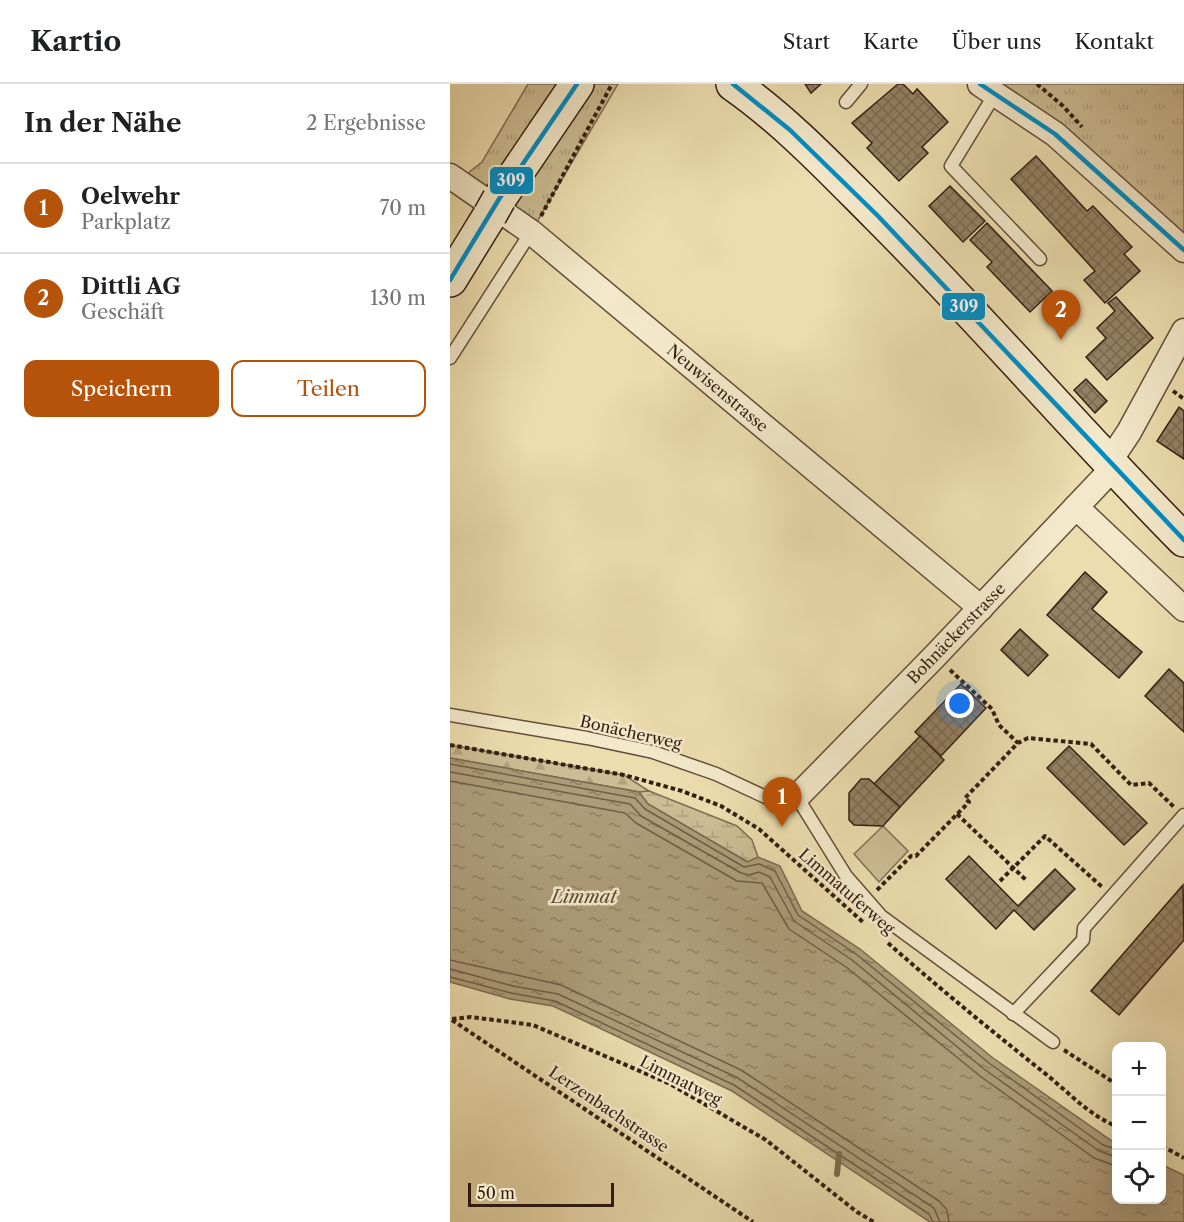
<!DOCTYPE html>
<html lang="de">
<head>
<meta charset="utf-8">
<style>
	body { margin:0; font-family:"Libre Caslon Text",serif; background:#f6f6f6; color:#202124 }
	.controls { position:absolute; right:18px; bottom:18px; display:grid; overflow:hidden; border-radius:12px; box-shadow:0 6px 24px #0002 }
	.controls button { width:54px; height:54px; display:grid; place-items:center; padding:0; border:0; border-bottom:2px solid #e0e0e0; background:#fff; color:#202124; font:30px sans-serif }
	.scale { position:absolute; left:18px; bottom:15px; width:146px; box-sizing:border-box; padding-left:6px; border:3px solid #341e13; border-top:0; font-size:16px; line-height:21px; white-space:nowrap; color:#341e13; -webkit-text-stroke:4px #f3e9ca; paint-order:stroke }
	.you { position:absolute; left:510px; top:620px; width:21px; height:21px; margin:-15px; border:4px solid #fff; border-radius:50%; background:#1a73e8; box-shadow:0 0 0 9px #1a73e833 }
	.badge { display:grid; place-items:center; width:39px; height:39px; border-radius:50%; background:#b45309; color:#fff; font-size:20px; font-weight:700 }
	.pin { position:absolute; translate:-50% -50px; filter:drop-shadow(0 2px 3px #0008) }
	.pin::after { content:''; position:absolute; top:32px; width:21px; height:18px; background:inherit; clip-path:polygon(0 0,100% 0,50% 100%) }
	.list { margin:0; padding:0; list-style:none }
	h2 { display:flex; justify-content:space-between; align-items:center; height:78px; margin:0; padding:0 24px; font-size:26px }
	h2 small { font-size:20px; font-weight:400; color:#757577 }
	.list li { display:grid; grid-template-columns:39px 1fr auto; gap:18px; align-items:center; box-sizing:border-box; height:90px; padding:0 24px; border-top:2px solid #e0e0e0 }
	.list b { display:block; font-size:22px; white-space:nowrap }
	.list p { margin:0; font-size:20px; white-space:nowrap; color:#757577 }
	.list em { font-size:20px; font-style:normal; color:#757577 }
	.actions { display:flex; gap:12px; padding:18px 24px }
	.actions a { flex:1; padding:14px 0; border:2px solid #b45309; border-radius:12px; text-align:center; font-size:21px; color:#b45309 }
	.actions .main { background:#b45309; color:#fff }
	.icon { flex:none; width:33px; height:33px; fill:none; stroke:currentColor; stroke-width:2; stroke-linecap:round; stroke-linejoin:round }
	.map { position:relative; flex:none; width:734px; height:1138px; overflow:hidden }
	header { display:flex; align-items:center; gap:36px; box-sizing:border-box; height:84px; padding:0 30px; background:#fff; border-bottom:2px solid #e0e0e0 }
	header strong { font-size:28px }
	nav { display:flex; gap:33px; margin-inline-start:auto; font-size:21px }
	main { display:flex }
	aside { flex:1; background:#fff }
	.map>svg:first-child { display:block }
</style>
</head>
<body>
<header>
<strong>Kartio</strong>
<nav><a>Start</a><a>Karte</a><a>Über uns</a><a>Kontakt</a></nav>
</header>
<main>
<aside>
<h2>In der Nähe<small>2 Ergebnisse</small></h2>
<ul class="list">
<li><span class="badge">1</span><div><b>Oelwehr</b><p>Parkplatz</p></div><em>70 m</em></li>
<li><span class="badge">2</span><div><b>Dittli AG</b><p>Geschäft</p></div><em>130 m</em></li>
</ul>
<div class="actions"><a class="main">Speichern</a><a>Teilen</a></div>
</aside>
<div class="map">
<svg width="734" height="1138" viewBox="0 0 734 1138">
	<defs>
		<pattern id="grass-tufts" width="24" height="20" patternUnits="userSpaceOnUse" patternTransform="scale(1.5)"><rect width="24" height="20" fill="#cdbd94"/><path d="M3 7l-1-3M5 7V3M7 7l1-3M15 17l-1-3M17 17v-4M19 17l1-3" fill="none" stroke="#b1a27f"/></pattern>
		<pattern id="forest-firs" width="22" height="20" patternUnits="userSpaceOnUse" patternTransform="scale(1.5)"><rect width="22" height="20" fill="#cdbd94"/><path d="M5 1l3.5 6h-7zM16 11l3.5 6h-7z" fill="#b1a27f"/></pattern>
		<pattern id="wetland-marsh" width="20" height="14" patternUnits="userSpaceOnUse" patternTransform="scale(1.5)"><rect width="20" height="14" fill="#cdbd94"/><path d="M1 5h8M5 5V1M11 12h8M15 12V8" fill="none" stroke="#b1a27f"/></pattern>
		<pattern id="water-ripples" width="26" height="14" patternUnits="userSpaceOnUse" patternTransform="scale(1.5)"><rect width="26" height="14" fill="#ad9c79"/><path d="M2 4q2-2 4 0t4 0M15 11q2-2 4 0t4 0" fill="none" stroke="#8e7f62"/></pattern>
		<pattern id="building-cross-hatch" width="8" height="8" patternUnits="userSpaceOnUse" patternTransform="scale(1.5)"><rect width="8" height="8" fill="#948164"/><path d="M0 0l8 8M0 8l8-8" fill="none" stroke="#7a6951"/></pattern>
	</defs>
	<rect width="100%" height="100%" fill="#ecddae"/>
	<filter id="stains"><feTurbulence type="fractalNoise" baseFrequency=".00333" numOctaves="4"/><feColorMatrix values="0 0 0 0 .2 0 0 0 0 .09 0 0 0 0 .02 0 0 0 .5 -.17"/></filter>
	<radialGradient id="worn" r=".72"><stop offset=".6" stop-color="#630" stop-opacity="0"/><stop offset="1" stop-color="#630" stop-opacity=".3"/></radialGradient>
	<!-- grass -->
	<g fill="url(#grass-tufts)" stroke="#806e54" stroke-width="1.5">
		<path d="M 78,0 L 168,0 L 81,148 L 8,97 L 32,78 Z"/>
		<path d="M 546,0 L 734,0 L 734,153 Z"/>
	</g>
	<!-- forest -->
	<path fill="url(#forest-firs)" stroke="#806e54" stroke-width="1.5" d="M 0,661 L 174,691 L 199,707 L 189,708 L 0,674 Z"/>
	<!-- wetland -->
	<path fill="url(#wetland-marsh)" stroke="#806e54" stroke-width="1.5" d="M 199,707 L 287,742 L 302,756 L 308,773 L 298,778 L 198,720 L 189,708 Z"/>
	<!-- park -->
	<path fill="#cdbd94" stroke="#806e54" stroke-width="1.5" d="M 433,742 L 458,767 L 429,798 L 404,770 Z"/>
	<!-- water -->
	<path fill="url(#water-ripples)" stroke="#7d6a50" stroke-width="1.5" d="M 0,674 L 189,708 L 198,720 L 297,778 L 308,773 L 330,782 L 352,827 L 410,865 L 543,974 L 666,1060 L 666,1116 L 712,1116 L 712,1081 L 734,1091 L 734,1138 L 480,1138 L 282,1007 L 103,922 L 60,915 L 0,898 Z"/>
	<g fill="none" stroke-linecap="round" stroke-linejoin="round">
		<!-- shore -->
		<g stroke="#705d46" stroke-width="1.5">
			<path d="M 0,680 L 185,714 L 195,725 L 294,783 L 309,780 L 325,787 L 348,831 L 406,870 L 539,979 L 653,1061 L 666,1065"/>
			<path d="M 0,688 L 180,720 L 191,732 L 291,789 L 299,791 L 309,788 L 320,793 L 344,837 L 402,876 L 534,985 L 649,1067 L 666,1073"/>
			<path d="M 0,697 L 175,729 L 186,739 L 287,797 L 312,799 L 339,845 L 396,883 L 530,992 L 644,1074 L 666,1082"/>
			<path d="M 0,876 L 111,901 L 291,986 L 489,1117 L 497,1126 L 499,1138"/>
			<path d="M 0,885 L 63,902 L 108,910 L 288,994 L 484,1124 L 490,1138"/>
			<path d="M 0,893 L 61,909 L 105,917 L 284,1001 L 479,1130 L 483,1138"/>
		</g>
		<!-- stream -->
		<path stroke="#7d6a50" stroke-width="6" d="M 387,1090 L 389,1070"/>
	</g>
	<!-- building -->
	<g fill="url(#building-cross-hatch)" stroke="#341e13" stroke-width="1.5">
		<path d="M 355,0 L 371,0 L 361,9 Z"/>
		<path d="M 448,0 L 453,0 L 463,10 L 467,5 L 498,38 L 472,63 L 478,69 L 449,97 L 417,64 L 422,59 L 402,39 Z"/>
		<path d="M 586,72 L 637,127 L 643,122 L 682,163 L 674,170 L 690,187 L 655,219 L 634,196 L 645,187 L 561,95 Z"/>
		<path d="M 500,102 L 535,137 L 513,158 L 479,122 Z"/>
		<path d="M 537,139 L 602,207 L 580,228 L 537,183 L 542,178 L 520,156 Z"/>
		<path d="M 666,213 L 703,254 L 657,296 L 636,273 L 656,254 L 647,244 L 665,227 L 658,219 Z"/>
		<path d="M 636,295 L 657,317 L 645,329 L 624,306 Z"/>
		<path d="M 729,323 L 734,327 L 734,375 L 707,357 Z"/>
		<path d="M 635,488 L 657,508 L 642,525 L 692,568 L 669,594 L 597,531 Z"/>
		<path d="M 570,545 L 598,571 L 578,592 L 551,566 Z"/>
		<path d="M 719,585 L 734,599 L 734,648 L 695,612 Z"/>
		<path d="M 511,600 L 536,624 L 491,672 L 465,648 Z"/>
		<path d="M 470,652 L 494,676 L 450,723 L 424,700 Z"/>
		<path d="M 619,662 L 697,739 L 674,761 L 597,684 Z"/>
		<path d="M 411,695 L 419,695 L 450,723 L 433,742 L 404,741 L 399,736 L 399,709 Z"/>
		<path d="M 519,772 L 568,822 L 605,785 L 625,805 L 584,846 L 564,826 L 546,845 L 496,795 Z"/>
		<path d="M 733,801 L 734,856 L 669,931 L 641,907 Z"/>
	</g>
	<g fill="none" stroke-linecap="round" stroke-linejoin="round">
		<!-- service casing -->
		<g stroke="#624e3a" stroke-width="15">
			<g id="service">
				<path d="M 545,10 L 501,82 L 590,175"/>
				<path d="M 396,18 L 411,0"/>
				<path d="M 0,274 L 81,148"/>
				<path d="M 0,631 L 137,654 L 203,668 L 266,690 L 324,717 L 336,718 L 347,713 L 396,792 L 431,832 L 603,958"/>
				<path d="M 563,930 L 633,856 L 634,844 L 734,731"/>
			</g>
		</g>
		<!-- minor casing -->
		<g stroke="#624e3a" stroke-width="27">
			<g id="minor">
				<path d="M 530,0 L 605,50 L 734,166"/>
				<path d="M 0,92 L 81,148 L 531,524"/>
				<path d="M 659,378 L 679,348 L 734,247"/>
				<path d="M 626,423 L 734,525"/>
				<path d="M 347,713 L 485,572 L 664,383"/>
			</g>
		</g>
		<!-- secondary casing -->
		<g stroke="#341e13" stroke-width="36">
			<g id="secondary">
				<path d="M 283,0 C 337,38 381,85 428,132 C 533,237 629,350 734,456"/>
				<path d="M 49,115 L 127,0"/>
				<path d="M 0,196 L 40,131"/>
			</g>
		</g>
		<!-- path -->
		<g stroke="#341e13" stroke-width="4" stroke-dasharray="4.5 3" stroke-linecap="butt">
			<path d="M 587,0 L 613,22 L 632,43"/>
			<path d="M 91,132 L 162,0"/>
			<path d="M 723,307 L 734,315"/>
			<path d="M 500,586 L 542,625 L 549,641 L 568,659"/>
			<path d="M 0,661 L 174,691 L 232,707 L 271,722 L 309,745 L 414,839"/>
			<path d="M 507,730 L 577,797"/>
			<path d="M 550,797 L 595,752 L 652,803"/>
			<path d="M 427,806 L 461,772 L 466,772 L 519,718 L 515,714 L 568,659 L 578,654 L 641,660 L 681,701 L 699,699 L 724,723"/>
			<path d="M 438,859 C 490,905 543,948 597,991 C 619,1009 639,1031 666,1042"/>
			<path d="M 2,935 L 21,933 L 83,941 L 220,1000 L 316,1056 L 407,1128 L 424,1138"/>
			<path d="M 2,936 L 303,1138"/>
			<path d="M 614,966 L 666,1000"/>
			<path d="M 712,1062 L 734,1074"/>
		</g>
		<!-- service -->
		<use href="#service" stroke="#f3e9ca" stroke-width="12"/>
		<!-- minor -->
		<use href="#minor" stroke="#f3e9ca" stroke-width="24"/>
		<!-- secondary -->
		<use href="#secondary" stroke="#f3e9ca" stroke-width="33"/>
		<!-- secondary-bridge casing -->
		<g stroke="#341e13" stroke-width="36" stroke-linecap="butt">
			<path id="secondary-bridge" d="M 40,131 L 49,115"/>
		</g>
		<!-- secondary-bridge -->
		<use href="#secondary-bridge" stroke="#f3e9ca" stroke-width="33"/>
		<!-- bus-1 casing -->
		<g stroke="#f3e9ca" stroke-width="9">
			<g id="bus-1">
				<path d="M 283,0 L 340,46 L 428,132 L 734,456"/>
				<path d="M 530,0 L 605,50 L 734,166"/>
				<path d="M 0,196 L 49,115 L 127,0"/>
			</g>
		</g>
		<!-- bus-1 -->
		<use href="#bus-1" stroke="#008dc5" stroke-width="4.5"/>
	</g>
	<g text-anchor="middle" stroke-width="5" stroke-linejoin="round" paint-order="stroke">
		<!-- street labels -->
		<g font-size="16" fill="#341e13" stroke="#f3e9ca">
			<text transform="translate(268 304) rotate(40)" y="6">Neuwisenstrasse</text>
			<text transform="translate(506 549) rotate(-46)" y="6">Bohnäckerstrasse</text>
			<text transform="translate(181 648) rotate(13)" y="6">Bonächerweg</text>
			<text transform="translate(397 807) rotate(41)" y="6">Limmatuferweg</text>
			<text transform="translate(231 996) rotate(27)" y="6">Limmatweg</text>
			<text transform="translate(159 1025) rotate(34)" y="6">Lerzenbachstrasse</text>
		</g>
		<!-- water labels -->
		<g font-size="18" font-style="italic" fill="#5e4a37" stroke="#f3e9ca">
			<text x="134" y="819">Limmat</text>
		</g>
	</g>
	<g stroke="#f3e9ca" stroke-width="2">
		<rect x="39" y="82" width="45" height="29" rx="6" fill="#008dc5"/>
		<rect x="491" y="208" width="45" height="29" rx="6" fill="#008dc5"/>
	</g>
	<g font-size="16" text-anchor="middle" font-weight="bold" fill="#fff">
		<text x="61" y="102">309</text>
		<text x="514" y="228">309</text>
	</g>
	<rect width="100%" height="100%" filter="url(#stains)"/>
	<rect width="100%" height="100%" fill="url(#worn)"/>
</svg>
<div class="controls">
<button>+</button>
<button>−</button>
<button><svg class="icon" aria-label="locate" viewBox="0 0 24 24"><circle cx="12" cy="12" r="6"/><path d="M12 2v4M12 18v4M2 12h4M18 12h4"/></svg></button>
</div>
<div class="scale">50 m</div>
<div class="you"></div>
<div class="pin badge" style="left:332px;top:743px">1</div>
<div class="pin badge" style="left:611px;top:256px">2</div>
</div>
</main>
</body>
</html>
